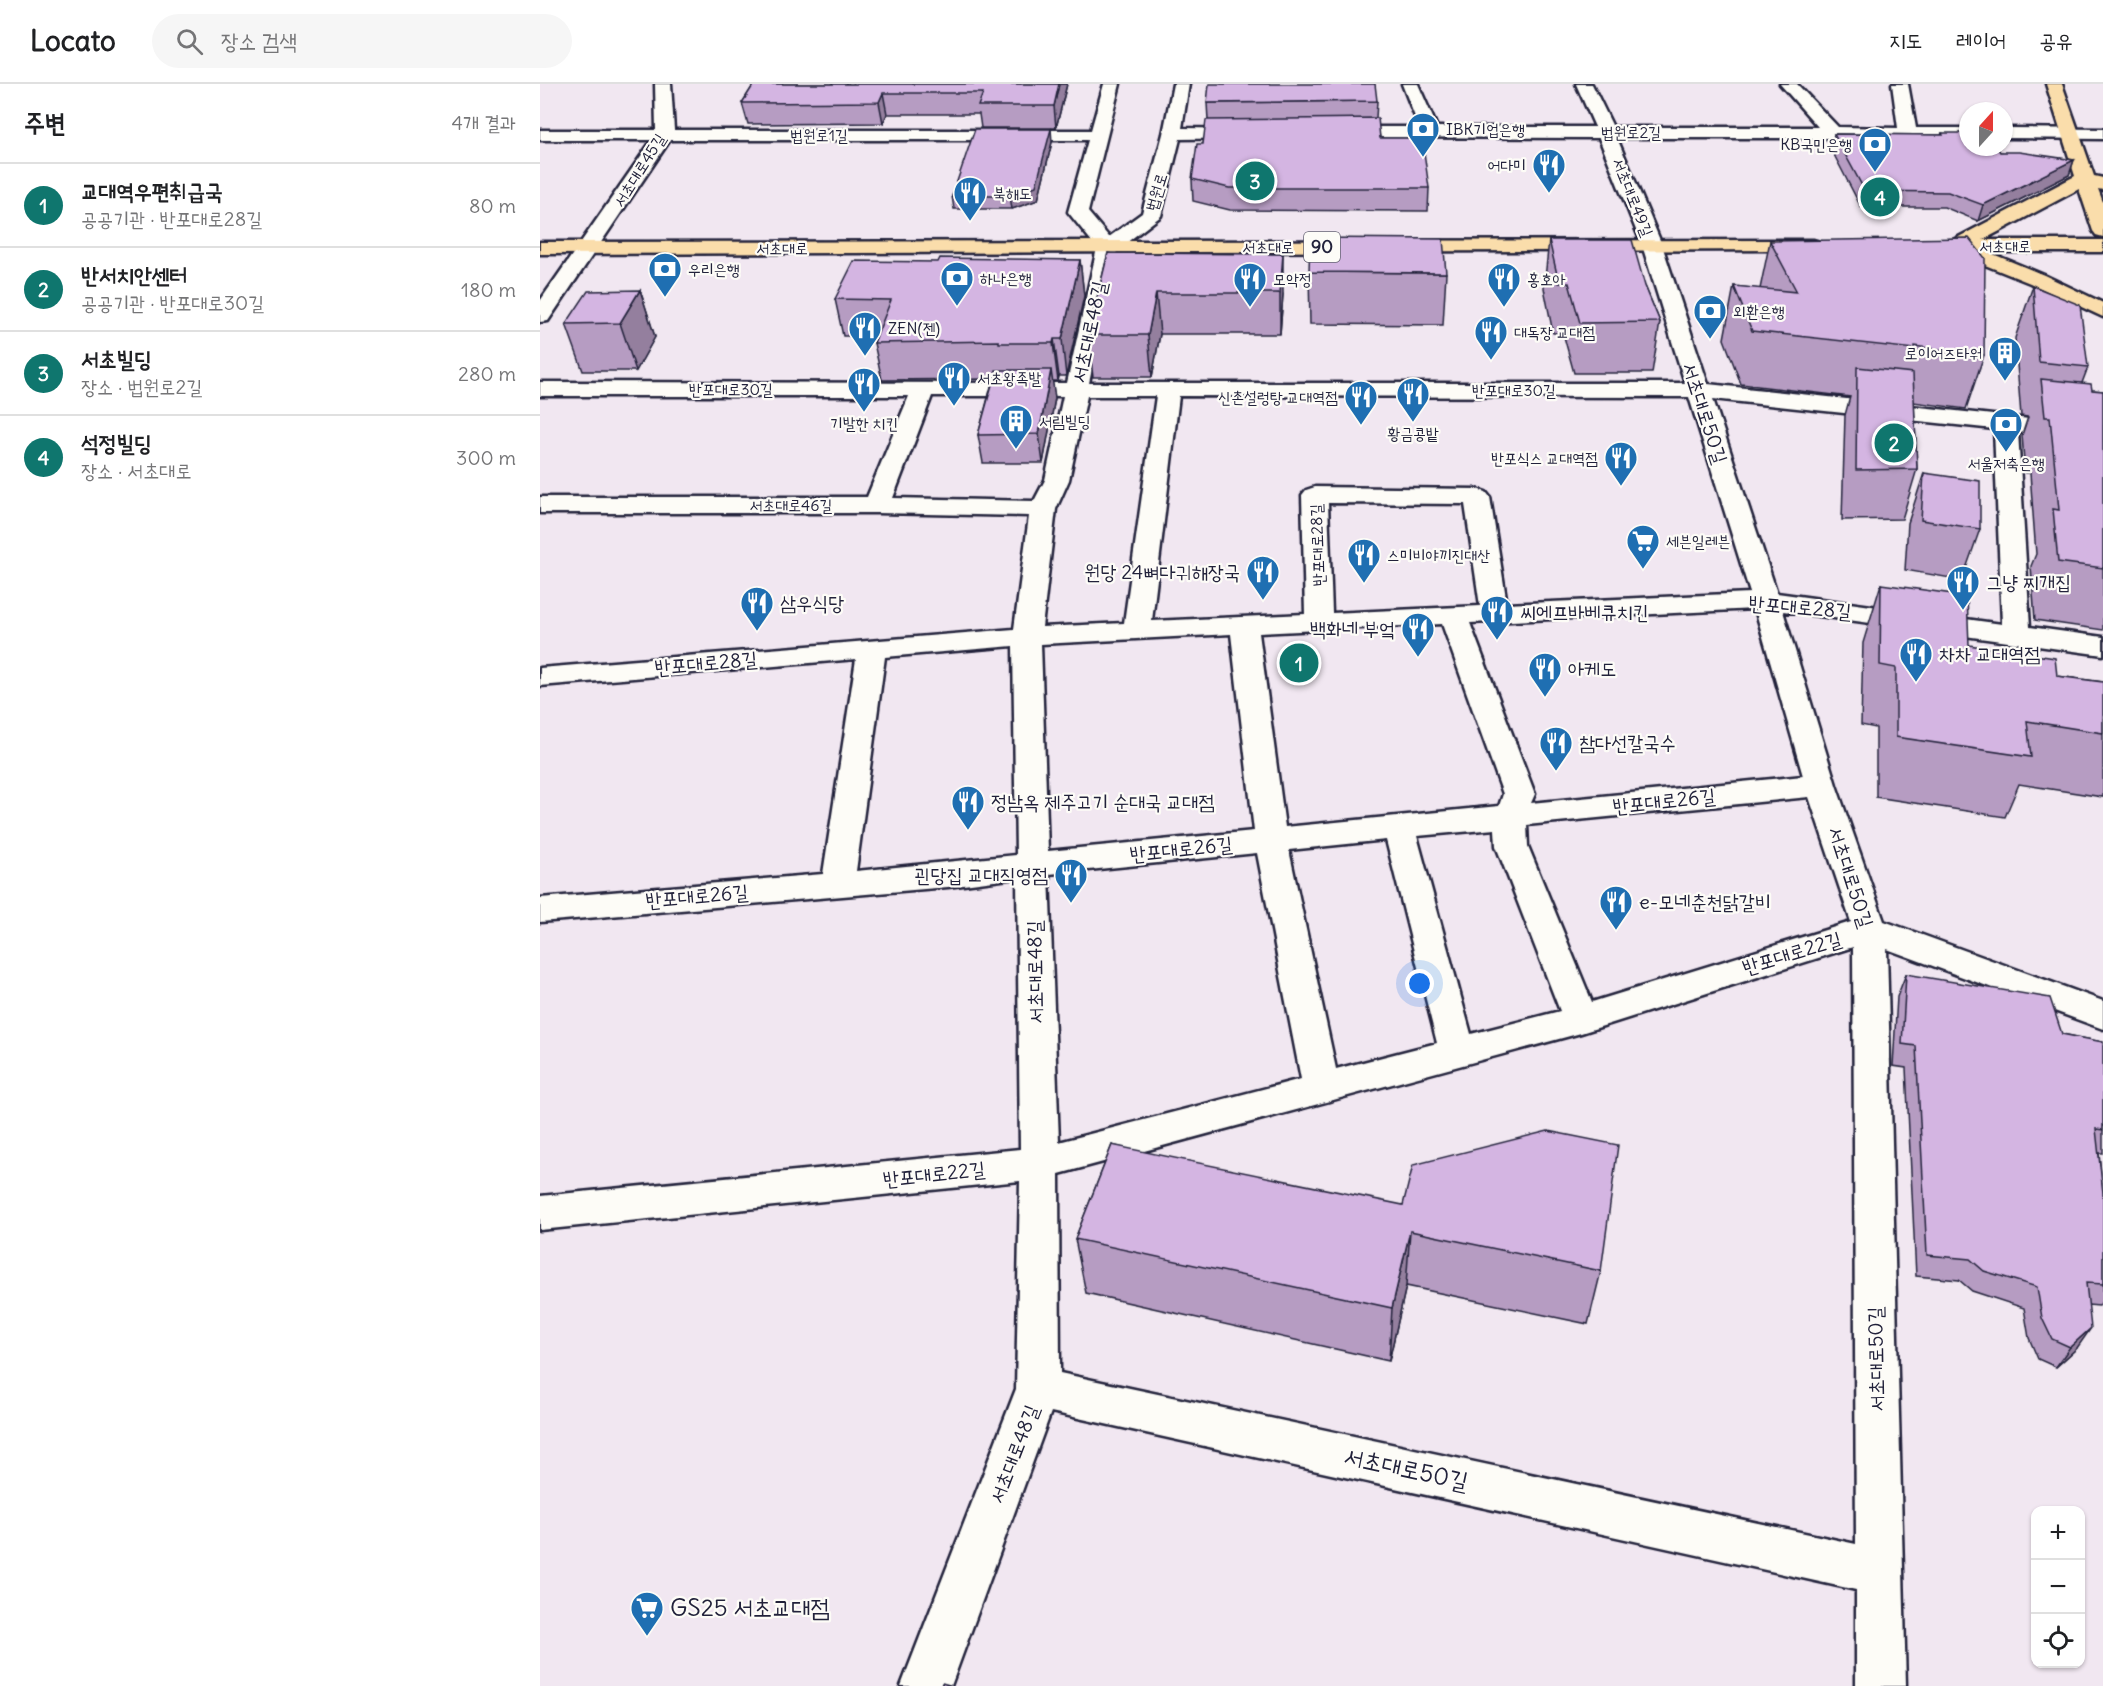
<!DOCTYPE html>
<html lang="ko">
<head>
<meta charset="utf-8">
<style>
	body { margin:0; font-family:Delius,"Poor Story",sans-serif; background:#f6f6f6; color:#202124 }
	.controls { position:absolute; right:18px; bottom:18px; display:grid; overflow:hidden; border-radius:12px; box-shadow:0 2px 4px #0004 }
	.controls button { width:54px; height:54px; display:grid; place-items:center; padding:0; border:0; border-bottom:2px solid #e0e0e0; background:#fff; color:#202124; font:30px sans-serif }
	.compass { position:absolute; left:1419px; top:18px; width:54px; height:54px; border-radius:50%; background:#fff; box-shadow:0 2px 4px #0004; rotate:21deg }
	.you { position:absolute; left:880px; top:900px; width:21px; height:21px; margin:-15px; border:4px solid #fff; border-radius:50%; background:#1a73e8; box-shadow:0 0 0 9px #1a73e833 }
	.badge { display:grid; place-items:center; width:39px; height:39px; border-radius:50%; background:#0f766e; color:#fff; font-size:20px; font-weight:700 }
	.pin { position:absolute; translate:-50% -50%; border:3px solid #fff; box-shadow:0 2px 6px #0006 }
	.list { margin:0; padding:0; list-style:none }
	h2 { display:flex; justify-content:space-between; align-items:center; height:78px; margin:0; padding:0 24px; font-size:26px }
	h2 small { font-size:20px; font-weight:400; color:#757577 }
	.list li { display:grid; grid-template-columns:39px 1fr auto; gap:18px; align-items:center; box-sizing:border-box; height:84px; padding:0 24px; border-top:2px solid #e0e0e0 }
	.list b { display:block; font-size:22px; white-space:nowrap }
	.list p { margin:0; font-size:20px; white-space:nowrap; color:#757577 }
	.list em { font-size:20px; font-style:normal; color:#757577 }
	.icon { flex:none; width:33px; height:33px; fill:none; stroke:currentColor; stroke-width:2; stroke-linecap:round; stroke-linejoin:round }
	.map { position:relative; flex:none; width:1563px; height:1602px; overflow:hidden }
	header { display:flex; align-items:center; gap:36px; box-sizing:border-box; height:84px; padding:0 30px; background:#fff; border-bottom:2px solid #e0e0e0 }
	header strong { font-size:28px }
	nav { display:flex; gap:33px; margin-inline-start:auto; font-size:21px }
	.search { width:420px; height:54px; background:#f6f6f6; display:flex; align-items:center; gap:15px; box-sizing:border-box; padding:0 21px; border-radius:33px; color:#757577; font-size:22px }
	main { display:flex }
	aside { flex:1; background:#fff }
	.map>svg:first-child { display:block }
</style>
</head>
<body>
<header>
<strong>Locato</strong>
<div class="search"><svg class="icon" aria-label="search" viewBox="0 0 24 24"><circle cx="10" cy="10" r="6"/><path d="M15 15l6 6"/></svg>장소 검색</div>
<nav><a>지도</a><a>레이어</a><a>공유</a></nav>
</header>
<main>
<aside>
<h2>주변<small>4개 결과</small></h2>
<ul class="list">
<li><span class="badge">1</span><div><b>교대역우편취급국</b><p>공공기관 · 반포대로28길</p></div><em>80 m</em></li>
<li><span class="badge">2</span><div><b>반서치안센터</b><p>공공기관 · 반포대로30길</p></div><em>180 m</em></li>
<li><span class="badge">3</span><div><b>서초빌딩</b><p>장소 · 법원로2길</p></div><em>280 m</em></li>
<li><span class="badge">4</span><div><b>석정빌딩</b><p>장소 · 서초대로</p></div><em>300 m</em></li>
</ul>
</aside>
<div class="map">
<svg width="1563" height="1602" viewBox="0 0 1563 1602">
	<rect width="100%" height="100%" fill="#f1e7f1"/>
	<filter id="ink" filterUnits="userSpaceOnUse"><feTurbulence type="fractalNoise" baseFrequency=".0167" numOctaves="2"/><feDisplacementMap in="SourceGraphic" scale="12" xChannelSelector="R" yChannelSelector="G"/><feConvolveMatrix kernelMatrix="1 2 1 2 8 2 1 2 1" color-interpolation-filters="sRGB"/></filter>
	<g filter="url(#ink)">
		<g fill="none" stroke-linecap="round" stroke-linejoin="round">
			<!-- minor casing -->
			<g stroke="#22223b" stroke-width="5">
				<g id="minor">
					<path d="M 115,0 L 131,0 L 134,46 L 551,46 L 564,0 L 580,0 L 548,128 L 569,153 L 602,129 L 623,50 L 633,0 L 649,0 L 642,44 L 715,45 L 718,49 L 715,53 L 709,54 L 640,55 L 621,132 L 577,166 L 549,299 L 1145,299 L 1102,161 L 1059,54 L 794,53 L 788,52 L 785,48 L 788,44 L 794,43 L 879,43 L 862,0 L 878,0 L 897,43 L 1055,43 L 1036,0 L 1052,0 L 1073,43 L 1278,43 L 1240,0 L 1257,0 L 1298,43 L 1358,44 L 1352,0 L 1368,0 L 1376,44 L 1428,44 L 1428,54 L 1077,54 L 1122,161 L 1168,300 L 1563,343 L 1563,357 L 1478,348 L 1490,543 L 1563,553 L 1563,571 L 1243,527 L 1296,701 L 1344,837 L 1563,917 L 1563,945 L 1347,865 L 1366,1602 L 1316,1602 L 1316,1506 L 511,1328 L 411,1602 L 361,1602 L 476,1305 L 480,1097 L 0,1146 L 0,1112 L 480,1065 L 477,794 L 408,803 L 0,838 L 0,814 L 283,790 L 316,575 L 0,602 L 0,584 L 474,545 L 489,432 L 337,429 L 0,429 L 0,413 L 327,413 L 369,312 L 0,312 L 0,298 L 527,299 L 557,164 L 528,128 L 548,56 L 130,56 L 8,237 L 0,238 L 0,217 L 112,56 L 0,56 L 0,46 L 116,46 ZM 392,312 L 523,312 L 505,396 L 494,417 L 353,414 ZM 547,312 L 616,312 L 584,539 L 502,543 L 516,425 L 529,396 ZM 639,312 L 1149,313 L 1210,509 L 967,520 L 950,413 L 946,408 L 937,405 L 775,403 L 766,406 L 762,411 L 765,530 L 612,537 ZM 1173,315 L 1454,345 L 1462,540 L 1237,509 ZM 788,419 L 925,420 L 940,522 L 792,529 ZM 1215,525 L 1263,692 L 991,719 L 995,710 L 930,539 ZM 902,540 L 963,710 L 959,722 L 745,743 L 719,549 ZM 691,550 L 714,747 L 508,767 L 501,560 ZM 473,562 L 476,771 L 316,787 L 345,573 ZM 1269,713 L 1311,838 L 1052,918 L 988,762 L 987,741 ZM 955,745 L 956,762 L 1020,927 L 931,950 L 877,752 ZM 846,756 L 897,959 L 796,985 L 749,766 ZM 717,769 L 761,995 L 519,1058 L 509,790 ZM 1313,863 L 1316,1460 L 520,1289 L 519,1090 L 1041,949 Z"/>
					<path d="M 1464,44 L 1563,45 L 1563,55 L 1464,54 Z"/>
				</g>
			</g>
			<!-- major casing -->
			<g stroke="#22223b" stroke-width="5">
				<g id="major">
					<path d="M 1506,0 L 1522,0 L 1554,92 L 1563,94 L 1563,106 L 1558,105 L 1563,118 L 1563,153 L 1556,151 L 1553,147 L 1539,105 L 1443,156 L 1563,156 L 1563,168 L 1448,168 L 1504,191 L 1563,219 L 1563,233 L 1490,199 L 1425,173 L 1422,168 L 1384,166 L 1381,162 L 1384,158 L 1413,156 L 1535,92 Z"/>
					<path d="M 1273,156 L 1280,158 L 1283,162 L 1280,166 L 0,170 L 0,158 Z"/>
				</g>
			</g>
			<!-- minor -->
			<use href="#minor" fill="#fdfcf7" fill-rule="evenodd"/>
			<!-- major -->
			<use href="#major" fill="#faddab" fill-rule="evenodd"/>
		</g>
		<!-- wall -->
		<g fill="#b69cc2" stroke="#22223b" stroke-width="1.5">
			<path d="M 214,0 L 527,0 L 516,44 L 441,44 L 439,30 L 347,30 L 343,39 L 208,40 L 202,19 Z"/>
			<path d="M 837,17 L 836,34 L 840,54 L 889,104 L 888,127 L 690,126 L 653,117 L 652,95 L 663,60 L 668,36 L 667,19 Z"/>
			<path d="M 1402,49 L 1460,68 L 1534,76 L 1529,91 L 1438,137 L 1404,123 L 1321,123 L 1291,65 L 1294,50 L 1401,51 Z"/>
			<path d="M 512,58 L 498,116 L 472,125 L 414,125 L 412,112 Z"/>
			<path d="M 1009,156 L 1105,202 L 1120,238 L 1112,289 L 1034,289 L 1023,249 L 1013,249 L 1004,204 Z"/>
			<path d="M 1230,157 L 1444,271 L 1426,325 L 1374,318 L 1377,385 L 1362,435 L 1302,436 L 1305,331 L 1310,313 L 1201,300 L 1184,255 L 1194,202 L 1220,205 Z"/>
			<path d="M 568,169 L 743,210 L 740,250 L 620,250 L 612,293 L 553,293 L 548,251 Z"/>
			<path d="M 540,176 L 544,212 L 526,292 L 519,292 L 518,297 L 512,297 L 515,314 L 503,379 L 443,379 L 438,351 L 453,295 L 342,296 L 334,259 L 336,252 L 303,252 L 295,215 L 398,178 Z"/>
			<path d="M 769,188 L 906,189 L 903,241 L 770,240 Z"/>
			<path d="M 1493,202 L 1548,283 L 1542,299 L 1552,306 L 1563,307 L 1563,546 L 1495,536 L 1491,482 L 1496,470 L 1490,389 L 1485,389 L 1482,351 L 1488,333 L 1481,332 L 1475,254 Z"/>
			<path d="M 100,206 L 115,253 L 96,287 L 43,287 L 26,240 Z"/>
			<path d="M 1384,389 L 1440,445 L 1422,496 L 1365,486 L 1368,439 Z"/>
			<path d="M 1341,500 L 1429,561 L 1517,592 L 1563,598 L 1563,713 L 1479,700 L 1465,733 L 1336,713 L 1336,644 L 1321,641 L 1323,559 Z"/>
			<path d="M 1366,890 L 1522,950 L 1563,958 L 1563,1069 L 1559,1069 L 1563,1109 L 1563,1216 L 1559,1222 L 1548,1221 L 1537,1264 L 1516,1283 L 1498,1275 L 1489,1254 L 1484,1224 L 1432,1207 L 1419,1196 L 1376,1192 L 1366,984 L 1353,982 L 1357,913 Z"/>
			<path d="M 572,1061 L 1061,1187 L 1048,1240 L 866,1202 L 849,1277 L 546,1209 L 535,1155 Z"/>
		</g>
		<!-- shaded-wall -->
		<g fill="#947f9e" stroke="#22223b" stroke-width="1.5">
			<path d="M 519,0 L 527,0 L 516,44 L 514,22 Z"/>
			<path d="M 343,9 L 347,30 L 343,39 L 339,18 Z"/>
			<path d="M 511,45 L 512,58 L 498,116 L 472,125 L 470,112 Z"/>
			<path d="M 1534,76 L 1529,91 L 1438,137 L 1443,121 Z"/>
			<path d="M 743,170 L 743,210 L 740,250 L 740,209 Z"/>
			<path d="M 540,176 L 544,212 L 526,292 L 522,255 Z"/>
			<path d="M 100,206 L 115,253 L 96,287 L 80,239 Z"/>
			<path d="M 616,209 L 620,250 L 612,293 L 608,251 Z"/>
			<path d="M 514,255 L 519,292 L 518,297 L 513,259 Z"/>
			<path d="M 511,286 L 515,314 L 503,379 L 499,350 Z"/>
			<path d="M 870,1147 L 866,1202 L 849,1277 L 852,1224 Z"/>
			<path d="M 1551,1244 L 1537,1264 L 1516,1283 L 1530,1263 Z"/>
		</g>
		<!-- building -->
		<g fill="#d4b5e2" stroke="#22223b" stroke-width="1.5">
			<path d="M 214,0 L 519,0 L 514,22 L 438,22 L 443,9 L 343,9 L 339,18 L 202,19 Z"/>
			<path d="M 669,0 L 835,0 L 837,17 L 667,19 Z"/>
			<path d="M 838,34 L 840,54 L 882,54 L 889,104 L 689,104 L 652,95 L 657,60 L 663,60 L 666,36 Z"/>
			<path d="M 435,45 L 511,45 L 496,102 L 470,112 L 412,112 Z"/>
			<path d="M 1402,49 L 1428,49 L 1428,63 L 1457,63 L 1460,68 L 1479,68 L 1534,76 L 1443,121 L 1408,108 L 1325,107 L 1294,50 L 1403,51 Z"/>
			<path d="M 770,154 L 903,155 L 906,189 L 769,188 Z"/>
			<path d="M 1429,154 L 1445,174 L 1444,271 L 1374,262 L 1374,265 L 1212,247 L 1194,202 L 1257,208 L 1230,157 Z"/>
			<path d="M 1009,156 L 1092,156 L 1105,202 L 1120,238 L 1040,239 L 1029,199 L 1019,199 Z"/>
			<path d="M 568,169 L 743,170 L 740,209 L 616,209 L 608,251 L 548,251 Z"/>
			<path d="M 400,174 L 540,176 L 522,255 L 514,255 L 513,259 L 459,259 L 459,257 L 334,259 L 351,216 L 295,215 L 314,177 L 398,178 Z"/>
			<path d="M 1493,202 L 1540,221 L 1548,283 L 1499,278 Z"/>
			<path d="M 100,206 L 80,239 L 26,240 L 48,207 Z"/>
			<path d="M 1317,283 L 1373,289 L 1377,385 L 1316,386 Z"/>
			<path d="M 456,286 L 511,286 L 499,350 L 438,351 Z"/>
			<path d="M 1501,295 L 1551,300 L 1552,306 L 1563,307 L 1563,484 L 1518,478 L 1513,425 L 1519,426 L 1510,333 L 1505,333 Z"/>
			<path d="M 1384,389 L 1440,397 L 1440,445 L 1381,436 Z"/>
			<path d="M 1341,500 L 1427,512 L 1429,561 L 1515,574 L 1517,592 L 1563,598 L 1563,649 L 1487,637 L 1491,673 L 1356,653 L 1356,584 L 1340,581 Z"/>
			<path d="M 1366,890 L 1510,914 L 1522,950 L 1563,958 L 1563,1046 L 1556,1045 L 1563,1109 L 1563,1200 L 1546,1199 L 1551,1244 L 1530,1263 L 1512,1255 L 1502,1234 L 1497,1203 L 1444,1187 L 1430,1175 L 1387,1171 L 1376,962 L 1362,960 Z"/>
			<path d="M 1008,1047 L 1078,1061 L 1061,1187 L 870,1147 L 852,1224 L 535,1155 L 572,1061 L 863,1121 L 873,1081 Z"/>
			<path d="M 402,1599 L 413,1602 L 401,1602 Z"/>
		</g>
	</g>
	<!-- icons -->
	<defs>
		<g id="bank-pin" transform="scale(1.725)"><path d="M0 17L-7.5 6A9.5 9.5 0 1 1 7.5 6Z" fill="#1f6fb2" stroke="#fdfcf7"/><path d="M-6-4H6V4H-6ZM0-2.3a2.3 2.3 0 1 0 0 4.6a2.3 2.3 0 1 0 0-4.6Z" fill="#fff"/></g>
		<g id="restaurant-pin" transform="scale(1.725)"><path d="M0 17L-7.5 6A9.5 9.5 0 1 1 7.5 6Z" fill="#1f6fb2" stroke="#fdfcf7"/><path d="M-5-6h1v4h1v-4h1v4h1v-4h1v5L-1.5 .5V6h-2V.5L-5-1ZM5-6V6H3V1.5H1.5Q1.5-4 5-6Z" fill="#fff"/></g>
		<g id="building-pin" transform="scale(1.725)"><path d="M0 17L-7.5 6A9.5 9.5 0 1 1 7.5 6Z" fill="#1f6fb2" stroke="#fdfcf7"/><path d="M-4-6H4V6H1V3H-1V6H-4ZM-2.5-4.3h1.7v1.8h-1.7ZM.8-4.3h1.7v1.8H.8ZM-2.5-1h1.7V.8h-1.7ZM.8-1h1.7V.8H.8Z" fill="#fff"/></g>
		<g id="supermarket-pin" transform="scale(1.725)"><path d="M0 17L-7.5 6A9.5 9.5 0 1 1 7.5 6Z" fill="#1f6fb2" stroke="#fdfcf7"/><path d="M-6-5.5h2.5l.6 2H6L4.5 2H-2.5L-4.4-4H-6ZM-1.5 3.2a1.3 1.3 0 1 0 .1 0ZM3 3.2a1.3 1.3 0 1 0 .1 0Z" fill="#fff"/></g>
	</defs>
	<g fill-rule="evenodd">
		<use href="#bank-pin" x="883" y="45"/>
		<use href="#bank-pin" x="1335" y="60"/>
		<use href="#restaurant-pin" x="1009" y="81"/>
		<use href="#restaurant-pin" x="430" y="109"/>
		<use href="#bank-pin" x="125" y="185"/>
		<use href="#bank-pin" x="417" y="194"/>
		<use href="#restaurant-pin" x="710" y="195"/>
		<use href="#restaurant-pin" x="964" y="195"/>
		<use href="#bank-pin" x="1170" y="227"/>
		<use href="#restaurant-pin" x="325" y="244"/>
		<use href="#restaurant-pin" x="951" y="248"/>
		<use href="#building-pin" x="1465" y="269"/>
		<use href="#restaurant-pin" x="414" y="294"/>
		<use href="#restaurant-pin" x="324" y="300"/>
		<use href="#restaurant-pin" x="873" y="310"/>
		<use href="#restaurant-pin" x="821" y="313"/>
		<use href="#building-pin" x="476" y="337"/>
		<use href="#bank-pin" x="1466" y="340"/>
		<use href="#restaurant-pin" x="1081" y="374"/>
		<use href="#supermarket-pin" x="1103" y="457"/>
		<use href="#restaurant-pin" x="824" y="471"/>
		<use href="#restaurant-pin" x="723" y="488"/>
		<use href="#restaurant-pin" x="1423" y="498"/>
		<use href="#restaurant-pin" x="217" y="519"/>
		<use href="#restaurant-pin" x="957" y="528"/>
		<use href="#restaurant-pin" x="878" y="545"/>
		<use href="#restaurant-pin" x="1376" y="570"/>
		<use href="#restaurant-pin" x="1005" y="585"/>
		<use href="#restaurant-pin" x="1016" y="659"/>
		<use href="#restaurant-pin" x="428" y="718"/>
		<use href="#restaurant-pin" x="531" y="791"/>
		<use href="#restaurant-pin" x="1076" y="818"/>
		<use href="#supermarket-pin" x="107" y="1524"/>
	</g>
	<g text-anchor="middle" stroke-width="4.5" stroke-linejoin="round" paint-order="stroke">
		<!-- far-poi labels -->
		<g font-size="16" fill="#22223b" stroke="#fdfcf7" text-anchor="start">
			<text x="906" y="51">IBK기업은행</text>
			<text x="1312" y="66" text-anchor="end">KB국민은행</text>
			<text x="986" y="87" text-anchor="end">어다미</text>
			<text x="453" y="115">북해도</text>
			<text x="148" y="191">우리은행</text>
			<text x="440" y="200">하나은행</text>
			<text x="733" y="201">모악정</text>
			<text x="987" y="201">홍호아</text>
			<text x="1193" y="233">외환은행</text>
			<text x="348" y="250">ZEN(젠)</text>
			<text x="974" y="254">대독장 교대점</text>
			<text x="1442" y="275" text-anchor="end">로이어즈타워</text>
			<text x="437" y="300">서초왕족발</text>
			<text x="798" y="319" text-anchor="end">신촌설렁탕 교대역점</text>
			<text x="499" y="343">서림빌딩</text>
			<text x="324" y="345" text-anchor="middle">기발한 치킨</text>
			<text x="873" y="355" text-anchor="middle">황금콩밭</text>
			<text x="1058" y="380" text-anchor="end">반포식스 교대역점</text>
			<text x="1466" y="385" text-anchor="middle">서울저축은행</text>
			<text x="1126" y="463">세븐일레븐</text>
			<text x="847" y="477">스미비야끼진대산</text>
		</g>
		<!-- far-street labels -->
		<g font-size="16" fill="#22223b" stroke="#fdfcf7">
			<text x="1091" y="54">법원로2길</text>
			<text x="279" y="57">법원로1길</text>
			<text transform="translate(99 86) rotate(-58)" y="6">서초대로45길</text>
			<text transform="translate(616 108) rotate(-73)" y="6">법원로</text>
			<text transform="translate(1093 113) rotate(68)" y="6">서초대로49길</text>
			<text x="1465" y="168">서초대로</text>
			<text x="728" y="169">서초대로</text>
			<text x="242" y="170">서초대로</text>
			<text x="191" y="311">반포대로30길</text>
			<text x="974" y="312">반포대로30길</text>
			<text x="251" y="427">서초대로46길</text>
			<text transform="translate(777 461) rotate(-92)" y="6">반포대로28길</text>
		</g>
		<!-- shield labels -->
		<rect fill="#fdfcf7" stroke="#646373" stroke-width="1.5" x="764" y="148" width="36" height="30" rx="4.5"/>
		<g font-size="18" font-weight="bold" fill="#22223b">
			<text x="782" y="169">90</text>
		</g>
		<!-- street labels -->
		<g font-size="20" fill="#22223b" stroke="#fdfcf7">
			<text transform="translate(549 248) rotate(-78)" y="7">서초대로48길</text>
			<text transform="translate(1165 329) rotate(72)" y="7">서초대로50길</text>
			<text transform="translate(1260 523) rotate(5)" y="7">반포대로28길</text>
			<text transform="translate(166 579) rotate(-5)" y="7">반포대로28길</text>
			<text transform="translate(1124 717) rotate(-6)" y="7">반포대로26길</text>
			<text transform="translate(641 765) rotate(-6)" y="7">반포대로26길</text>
			<text transform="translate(1311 793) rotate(72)" y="7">서초대로50길</text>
			<text transform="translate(157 812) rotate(-5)" y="7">반포대로26길</text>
			<text transform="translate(1252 869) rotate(-17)" y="7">반포대로22길</text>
			<text transform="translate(495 888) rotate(-91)" y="7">서초대로48길</text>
			<text transform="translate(394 1090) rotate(-6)" y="7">반포대로22길</text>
			<text transform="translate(1336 1275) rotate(-91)" y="7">서초대로50길</text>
			<text transform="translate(474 1370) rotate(-69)" y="7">서초대로48길</text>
		</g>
		<!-- poi labels -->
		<g font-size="20" fill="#22223b" stroke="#fdfcf7" text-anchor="start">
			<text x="700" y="495" text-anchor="end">원당 24뼈다귀해장국</text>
			<text x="1446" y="505">그냥 찌개집</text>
			<text x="240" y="526">삼우식당</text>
			<text x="980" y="535">씨에프바베큐치킨</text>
			<text x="855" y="552" text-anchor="end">백화네 부엌</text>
			<text x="1399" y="577">차차 교대역점</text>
			<text x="1028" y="592">아케도</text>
			<text x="1039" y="666">참다선칼국수</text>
			<text x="451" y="725">정남옥 제주고기 순대국 교대점</text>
			<text x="508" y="798" text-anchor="end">괸당집 교대직영점</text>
			<text x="1099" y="825">e-모네춘천닭갈비</text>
		</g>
		<!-- near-street labels -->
		<g font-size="24" fill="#22223b" stroke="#fdfcf7">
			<text transform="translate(866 1385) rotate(12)" y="8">서초대로50길</text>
		</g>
		<!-- near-poi labels -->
		<g font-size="24" fill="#22223b" stroke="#fdfcf7" text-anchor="start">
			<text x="130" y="1532">GS25 서초교대점</text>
		</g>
	</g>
</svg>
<div class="controls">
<button>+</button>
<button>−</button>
<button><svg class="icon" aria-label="locate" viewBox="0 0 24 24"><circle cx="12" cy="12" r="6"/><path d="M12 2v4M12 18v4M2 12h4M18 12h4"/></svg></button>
</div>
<svg class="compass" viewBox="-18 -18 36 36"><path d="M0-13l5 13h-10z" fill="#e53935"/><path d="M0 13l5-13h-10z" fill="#757577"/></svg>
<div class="you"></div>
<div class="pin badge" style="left:759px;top:579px">1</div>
<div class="pin badge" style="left:1354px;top:359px">2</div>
<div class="pin badge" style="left:715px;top:97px">3</div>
<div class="pin badge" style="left:1340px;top:113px">4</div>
</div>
</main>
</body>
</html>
